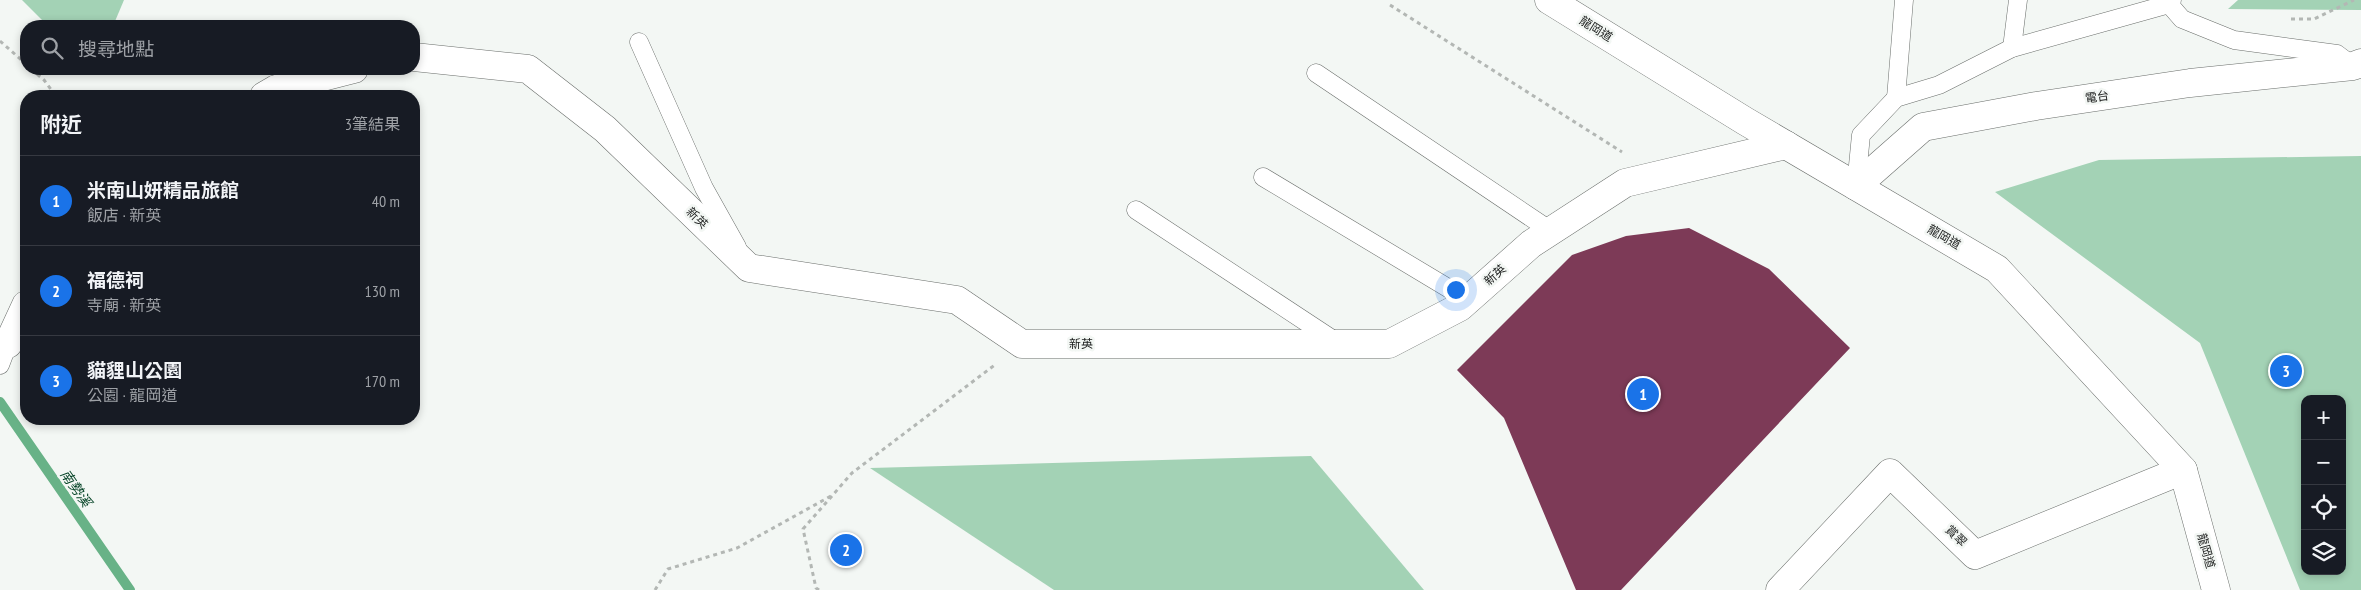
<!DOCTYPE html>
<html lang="zh-TW">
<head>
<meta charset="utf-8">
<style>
	body { margin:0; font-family:"PT Sans Narrow","Noto Sans TC",sans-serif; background:#20242c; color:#f1f3f6 }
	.controls { position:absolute; right:15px; bottom:15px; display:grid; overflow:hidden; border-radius:10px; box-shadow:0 2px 8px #0003 }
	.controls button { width:45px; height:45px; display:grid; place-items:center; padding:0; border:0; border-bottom:1px solid #363941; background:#171b24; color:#f1f3f6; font:25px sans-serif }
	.you { position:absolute; left:1455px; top:289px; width:18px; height:18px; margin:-12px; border:4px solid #fff; border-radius:50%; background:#1a73e8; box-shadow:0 0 0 8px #1a73e833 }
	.badge { display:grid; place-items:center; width:32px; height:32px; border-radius:50%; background:#1a73e8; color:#fff; font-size:16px; font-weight:700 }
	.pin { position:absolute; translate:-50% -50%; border:2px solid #fff; box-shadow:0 1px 5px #0006 }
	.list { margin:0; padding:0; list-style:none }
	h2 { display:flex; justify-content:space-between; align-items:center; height:65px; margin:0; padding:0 20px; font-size:21px }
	h2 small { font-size:16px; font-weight:400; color:#9ea1a6 }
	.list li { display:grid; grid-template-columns:32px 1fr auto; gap:15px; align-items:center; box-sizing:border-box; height:90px; padding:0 20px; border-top:1px solid #363941 }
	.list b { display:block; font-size:19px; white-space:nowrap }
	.list p { margin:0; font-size:16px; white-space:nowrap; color:#9ea1a6 }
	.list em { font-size:16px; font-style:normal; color:#9ea1a6 }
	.icon { flex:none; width:28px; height:28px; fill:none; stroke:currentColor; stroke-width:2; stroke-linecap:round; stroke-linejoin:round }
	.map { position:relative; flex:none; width:2361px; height:590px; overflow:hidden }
	.search { position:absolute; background:#171b24; box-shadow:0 2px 8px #0003; left:20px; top:20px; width:400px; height:55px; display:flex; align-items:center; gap:12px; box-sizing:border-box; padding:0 18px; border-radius:20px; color:#9ea1a6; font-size:19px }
	.panel { position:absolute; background:#171b24; box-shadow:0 2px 8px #0003; left:20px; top:90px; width:400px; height:335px; border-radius:20px }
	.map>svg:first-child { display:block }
</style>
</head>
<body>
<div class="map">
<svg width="2361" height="590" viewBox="0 0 2361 590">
	<rect width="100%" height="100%" fill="#f3f7f4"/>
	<!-- green -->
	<g fill="#a3d2b5" fill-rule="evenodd">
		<path d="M 22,0 L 124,0 L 113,26 L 48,26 Z"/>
		<path d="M 2238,0 L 2361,0 L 2361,10 L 2228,9 Z"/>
		<path d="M 2361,156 L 2361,590 L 2300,590 L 2200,343 L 1995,192 L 2099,160 ZM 2305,399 L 2342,399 L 2342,571 L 2305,571 Z"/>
		<path d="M 1311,456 L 1424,590 L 1054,590 L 870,468 Z"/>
	</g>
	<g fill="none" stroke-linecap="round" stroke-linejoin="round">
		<!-- stream -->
		<path stroke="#68b287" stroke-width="10" d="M 0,402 L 130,590"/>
	</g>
	<!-- building -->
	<path fill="#7d3a57" d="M 1689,228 L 1769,269 L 1850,348 L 1621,590 L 1576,590 L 1504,418 L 1457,370 L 1572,255 L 1626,236 Z"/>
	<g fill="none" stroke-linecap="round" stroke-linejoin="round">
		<!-- service casing -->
		<g stroke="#6a6e6b" stroke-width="19">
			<g id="service">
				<path d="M 2172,0 L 2169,4 L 2182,19 L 2234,40 L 2337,54 L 2353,66"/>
				<path d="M 639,42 L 704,188 L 737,247"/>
				<path d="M 2012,48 L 2018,0"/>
				<path d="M 1316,73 L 1551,231"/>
				<path d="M 1896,98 L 1904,0"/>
				<path d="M 1263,177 L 1468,300"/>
				<path d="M 1856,186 L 1861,135 L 1896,98 L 1939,85 L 2012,48 L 2169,4"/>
				<path d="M 1136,210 L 1338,343"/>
				<path d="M 0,365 L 8,344"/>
			</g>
		</g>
		<!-- minor casing -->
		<g stroke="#6a6e6b" stroke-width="29">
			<g id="minor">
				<path d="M 414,57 L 528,69 L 605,129 L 749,268 L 957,300 L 1022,344 L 1389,344 L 1460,307 L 1531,244 L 1625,183 L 1786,145"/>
				<path d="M 264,96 L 276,89 L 354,69"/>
				<path d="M 1856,186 L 1923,127 L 2036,106 L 2190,83 L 2353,66 L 2361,63"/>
				<path d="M 8,344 L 26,305"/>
				<path d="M 1780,590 L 1890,473 L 1975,555 L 2183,470"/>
			</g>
		</g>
		<!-- tertiary casing -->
		<g stroke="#6a6e6b" stroke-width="29">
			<path id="tertiary" d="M 1549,0 L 1745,121 L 1997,269 L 2183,470 L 2216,590"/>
		</g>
		<!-- path -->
		<g stroke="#b3b7b4" stroke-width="3" stroke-dasharray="4 4" stroke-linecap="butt">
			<path d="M 1390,5 L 1622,152"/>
			<path d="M 2291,19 L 2314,19 L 2354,0"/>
			<path d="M 0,41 L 26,64"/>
			<path d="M 31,69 L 44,80 L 56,96"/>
			<path d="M 655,590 L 668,569 L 737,548 L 831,496"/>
			<path d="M 819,590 L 816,588 L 803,529 L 852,473 L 996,364"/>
		</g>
		<!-- service -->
		<use href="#service" stroke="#fff" stroke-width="18"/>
		<!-- minor -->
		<use href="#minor" stroke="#fff" stroke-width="28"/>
		<!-- tertiary -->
		<use href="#tertiary" stroke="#fff" stroke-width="28"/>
	</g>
	<g text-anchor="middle" stroke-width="5" stroke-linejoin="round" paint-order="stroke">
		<!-- street labels -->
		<g font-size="12" fill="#212322" stroke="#f3f7f4">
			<text transform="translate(1596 29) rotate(32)" y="4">龍岡道</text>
			<text transform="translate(2097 97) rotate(-8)" y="4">電台</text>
			<text transform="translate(697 218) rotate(44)" y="4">新英</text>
			<text transform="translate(1944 237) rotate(30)" y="4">龍岡道</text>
			<text transform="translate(1495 275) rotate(-42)" y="4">新英</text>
			<text x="1081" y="348">新英</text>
			<text transform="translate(1956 536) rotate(44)" y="4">賞翠</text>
			<text transform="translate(2206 551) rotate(74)" y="4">龍岡道</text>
		</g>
		<!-- water labels -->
		<g font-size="14" font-style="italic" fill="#034225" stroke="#f3f7f4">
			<text transform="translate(76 488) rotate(55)" y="5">南勢溪</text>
		</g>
	</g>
</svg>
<div class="controls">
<button>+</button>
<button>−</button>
<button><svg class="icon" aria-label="locate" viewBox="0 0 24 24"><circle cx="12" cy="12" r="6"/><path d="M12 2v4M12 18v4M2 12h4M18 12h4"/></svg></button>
<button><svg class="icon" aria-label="layers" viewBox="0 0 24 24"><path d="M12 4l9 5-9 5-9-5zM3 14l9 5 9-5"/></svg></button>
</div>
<div class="you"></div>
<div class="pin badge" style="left:1643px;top:394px">1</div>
<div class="pin badge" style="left:846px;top:550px">2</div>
<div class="pin badge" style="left:2286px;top:371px">3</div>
<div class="search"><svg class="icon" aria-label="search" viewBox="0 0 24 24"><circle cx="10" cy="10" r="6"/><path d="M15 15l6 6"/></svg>搜尋地點</div>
<section class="panel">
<h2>附近<small>3筆結果</small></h2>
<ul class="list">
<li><span class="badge">1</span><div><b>米南山妍精品旅館</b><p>飯店 · 新英</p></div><em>40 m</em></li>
<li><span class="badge">2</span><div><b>福德祠</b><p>寺廟 · 新英</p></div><em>130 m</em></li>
<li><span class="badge">3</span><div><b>貓貍山公園</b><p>公園 · 龍岡道</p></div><em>170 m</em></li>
</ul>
</section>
</div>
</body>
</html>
